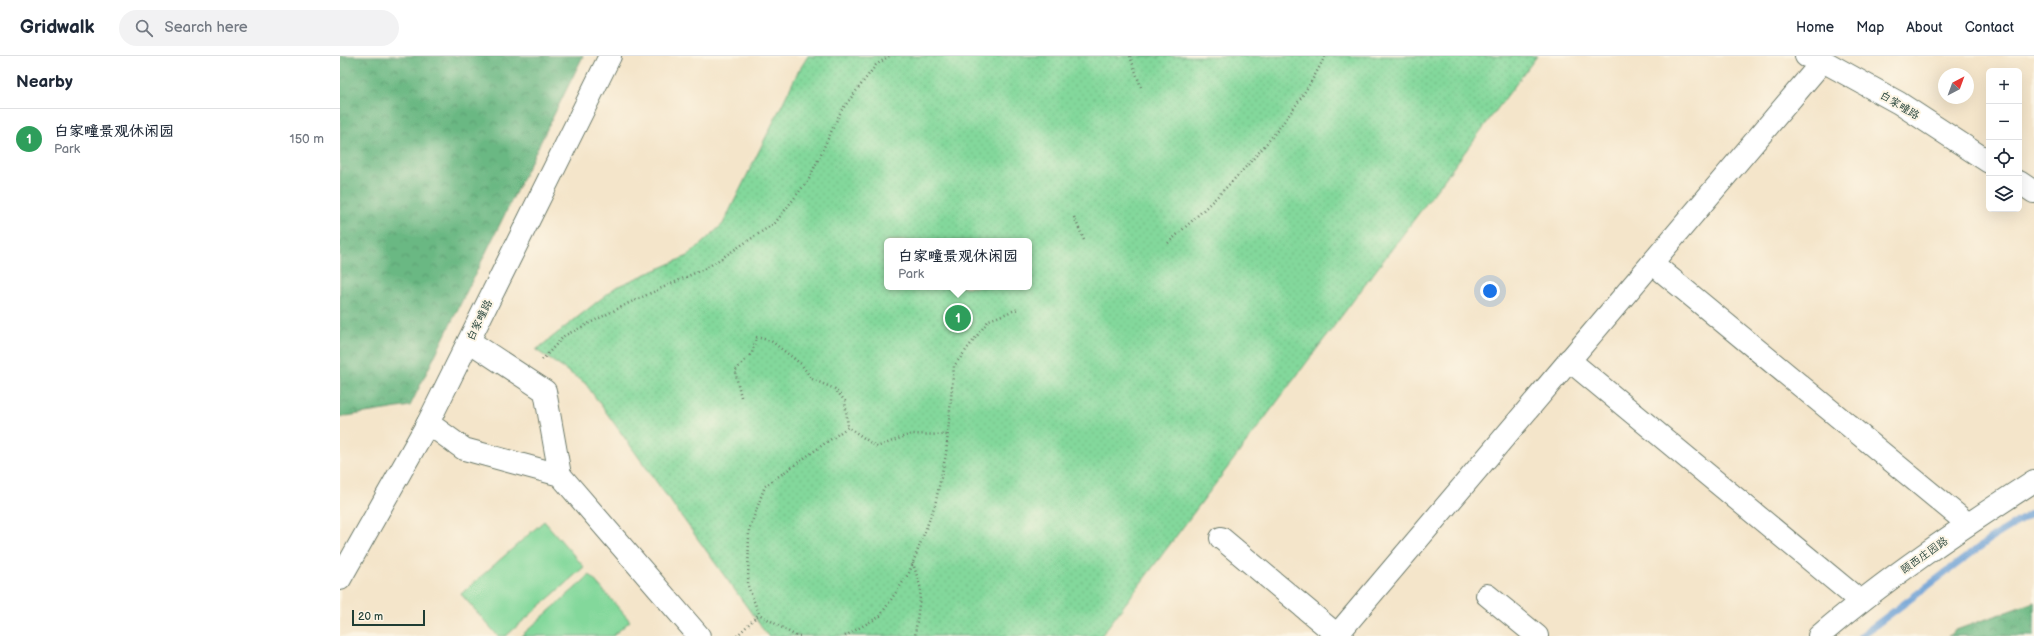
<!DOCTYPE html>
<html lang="en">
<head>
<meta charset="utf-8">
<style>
	body { margin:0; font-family:"Balsamiq Sans","LXGW WenKai TC",sans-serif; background:#f2f2f3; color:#1f2937 }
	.controls { position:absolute; right:12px; top:12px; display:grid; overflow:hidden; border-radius:6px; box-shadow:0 4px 16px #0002 }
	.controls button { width:36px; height:36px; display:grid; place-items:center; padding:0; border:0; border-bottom:1px solid #e0e1e3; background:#fff; color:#1f2937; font:20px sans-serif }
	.compass { position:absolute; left:1598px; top:12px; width:36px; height:36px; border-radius:50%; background:#fff; box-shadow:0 4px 16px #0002; rotate:41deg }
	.scale { position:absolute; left:12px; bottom:10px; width:73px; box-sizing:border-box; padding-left:4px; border:2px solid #1f3d34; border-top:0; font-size:11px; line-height:14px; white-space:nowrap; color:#1f3d34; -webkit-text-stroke:3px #fcf5e5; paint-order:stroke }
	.you { position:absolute; left:1150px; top:235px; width:14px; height:14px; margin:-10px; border:3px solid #fff; border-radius:50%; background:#1a73e8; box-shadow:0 0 0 6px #1a73e833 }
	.badge { display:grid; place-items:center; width:26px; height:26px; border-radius:50%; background:#d93025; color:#fff; font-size:13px; font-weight:700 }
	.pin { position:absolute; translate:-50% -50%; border:2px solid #fff; box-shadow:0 1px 4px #0006 }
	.popup { position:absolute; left:544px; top:182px; width:148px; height:52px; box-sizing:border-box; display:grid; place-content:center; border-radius:6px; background:#fff; filter:drop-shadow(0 1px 3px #0005); font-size:13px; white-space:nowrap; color:#747a83 }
	.popup b { font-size:15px; color:#1f2937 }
	.popup::after { content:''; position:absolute; left:50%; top:100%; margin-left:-8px; border:8px solid transparent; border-top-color:#fff }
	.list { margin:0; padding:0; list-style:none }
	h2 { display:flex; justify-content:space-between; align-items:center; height:52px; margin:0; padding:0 16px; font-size:17px }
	h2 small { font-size:13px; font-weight:400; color:#747a83 }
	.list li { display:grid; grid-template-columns:26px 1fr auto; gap:12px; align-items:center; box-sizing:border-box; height:60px; padding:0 16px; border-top:1px solid #e0e1e3 }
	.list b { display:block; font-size:15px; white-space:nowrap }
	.list p { margin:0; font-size:13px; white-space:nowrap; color:#747a83 }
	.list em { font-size:13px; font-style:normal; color:#747a83 }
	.icon { flex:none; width:22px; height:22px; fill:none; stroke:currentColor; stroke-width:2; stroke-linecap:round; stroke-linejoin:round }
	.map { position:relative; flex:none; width:1694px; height:580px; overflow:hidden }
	header { display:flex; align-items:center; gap:24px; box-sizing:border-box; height:56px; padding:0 20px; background:#fff; border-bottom:1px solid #e0e1e3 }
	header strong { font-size:19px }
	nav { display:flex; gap:22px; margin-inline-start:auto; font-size:14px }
	.search { width:280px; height:36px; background:#f2f2f3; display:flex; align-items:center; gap:10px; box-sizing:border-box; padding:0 14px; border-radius:22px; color:#747a83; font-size:15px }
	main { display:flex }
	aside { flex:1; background:#fff }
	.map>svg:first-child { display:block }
</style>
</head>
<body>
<header>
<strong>Gridwalk</strong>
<div class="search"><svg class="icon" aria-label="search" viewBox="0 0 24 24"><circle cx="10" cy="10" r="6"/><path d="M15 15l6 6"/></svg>Search here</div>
<nav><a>Home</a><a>Map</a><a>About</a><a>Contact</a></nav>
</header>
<main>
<aside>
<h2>Nearby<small></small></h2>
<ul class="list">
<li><span class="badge" style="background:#2e9e5b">1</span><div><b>白家疃景观休闲园</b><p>Park</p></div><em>150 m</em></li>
</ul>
</aside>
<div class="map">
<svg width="1694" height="580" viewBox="0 0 1694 580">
	<defs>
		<pattern id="grass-dots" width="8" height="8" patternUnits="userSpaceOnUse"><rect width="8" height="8" fill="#83d89b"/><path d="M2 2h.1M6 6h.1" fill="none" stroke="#71ba86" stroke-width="1.8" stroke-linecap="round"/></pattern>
		<pattern id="forest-crowns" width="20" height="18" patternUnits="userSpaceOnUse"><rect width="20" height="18" fill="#6ab883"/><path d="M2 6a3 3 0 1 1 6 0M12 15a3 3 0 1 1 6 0" fill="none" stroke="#57976c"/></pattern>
	</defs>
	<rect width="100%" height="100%" fill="#fcf5e5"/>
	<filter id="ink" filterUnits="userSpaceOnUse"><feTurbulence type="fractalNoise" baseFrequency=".025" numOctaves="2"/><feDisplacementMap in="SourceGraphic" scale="8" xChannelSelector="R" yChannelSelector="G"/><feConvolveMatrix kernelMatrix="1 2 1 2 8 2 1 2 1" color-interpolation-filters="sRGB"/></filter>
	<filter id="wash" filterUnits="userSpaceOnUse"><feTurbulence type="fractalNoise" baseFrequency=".012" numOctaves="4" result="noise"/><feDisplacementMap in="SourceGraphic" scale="16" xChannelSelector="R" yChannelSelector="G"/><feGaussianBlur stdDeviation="0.9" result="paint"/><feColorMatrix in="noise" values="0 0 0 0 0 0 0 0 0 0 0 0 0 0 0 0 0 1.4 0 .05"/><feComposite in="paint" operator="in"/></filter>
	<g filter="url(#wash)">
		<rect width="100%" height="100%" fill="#f4e5ca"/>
		<!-- grass -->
		<path fill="url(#grass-dots)" stroke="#518a68" fill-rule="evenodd" d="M 468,0 L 1197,0 L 761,580 L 428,580 L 245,327 L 196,294 L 276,231 L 348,200 L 383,168 L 458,16 ZM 547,185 L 689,185 L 689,231 L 547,231 Z"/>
		<!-- forest -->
		<g fill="url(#forest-crowns)" stroke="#447a5c">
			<path d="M 0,0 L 243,0 L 70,350 L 0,361 Z"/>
			<path d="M 1694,546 L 1694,580 L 1608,580 L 1616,574 Z"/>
		</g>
		<!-- garden -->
		<g fill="#83d89b" stroke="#518a68">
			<path d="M 204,465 L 244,511 L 166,580 L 158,580 L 121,538 Z"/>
			<path d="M 250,519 L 290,565 L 273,580 L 181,580 Z"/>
		</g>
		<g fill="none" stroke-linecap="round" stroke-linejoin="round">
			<!-- stream -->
			<path stroke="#689ed5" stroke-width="7" d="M 1521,580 L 1653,481 L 1694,456"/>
		</g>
	</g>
	<g filter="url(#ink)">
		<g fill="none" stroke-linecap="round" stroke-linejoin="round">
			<!-- minor casing -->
			<g stroke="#6a7868" stroke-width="24">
				<g id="minor">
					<path d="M 1466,0 L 1483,5 L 1559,47 L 1649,106"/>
					<path d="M 1679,126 L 1694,136"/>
					<path d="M 1312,207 L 1628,468"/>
					<path d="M 129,285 L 205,335 L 220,419"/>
					<path d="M 1229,304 L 1520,545"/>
					<path d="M 88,367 L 124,393 L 220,419 L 359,580"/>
					<path d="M 881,482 L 997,579"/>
					<path d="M 0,523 L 88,367 L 270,0"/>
					<path d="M 1147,539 L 1197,580"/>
					<path d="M 996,580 L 1483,5"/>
					<path d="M 1479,580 C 1546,522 1620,473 1694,425"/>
				</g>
			</g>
			<!-- path -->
			<g stroke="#6a7868" stroke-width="2.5" stroke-dasharray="1 3" stroke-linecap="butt">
				<path d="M 790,0 L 801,31"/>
				<path d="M 734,161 L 744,184"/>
				<path d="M 828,187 C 886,134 950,72 985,0"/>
				<path d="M 202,304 L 224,280 L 289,247 L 368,211 L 435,167 L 469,123 L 501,55 L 536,9 L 549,0"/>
				<path d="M 401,341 L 395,315 L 412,297 L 416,281 L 431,285 L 461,308 L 472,323 L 495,333 L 505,345 L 508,371"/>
				<path d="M 573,507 L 581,533 L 575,580"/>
				<path d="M 397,580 L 419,558"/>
				<path d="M 460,580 L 456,580 L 419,558 L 408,530 L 409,474 L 425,430 L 508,371 L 537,391 L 571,378 L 608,379"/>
				<path d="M 505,580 L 540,560 L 569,517 L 595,449 L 606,398 L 614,310 L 649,264 L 678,253"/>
			</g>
			<!-- minor -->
			<use href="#minor" stroke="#fff" stroke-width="22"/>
		</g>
	</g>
	<g text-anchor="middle" stroke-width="4" stroke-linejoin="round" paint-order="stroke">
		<!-- street labels -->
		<g font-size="11" fill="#1f3d34" stroke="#fcf5e5">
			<text transform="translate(1560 49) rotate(31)" y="4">白家疃路</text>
			<text transform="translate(139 264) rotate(-64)" y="4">白家疃路</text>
			<text transform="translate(1584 499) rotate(-35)" y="4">颐西庄园路</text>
		</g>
	</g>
</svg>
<div class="controls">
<button>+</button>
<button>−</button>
<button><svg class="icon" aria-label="locate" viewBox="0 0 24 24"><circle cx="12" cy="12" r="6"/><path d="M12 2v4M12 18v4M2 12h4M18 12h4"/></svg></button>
<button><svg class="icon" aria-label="layers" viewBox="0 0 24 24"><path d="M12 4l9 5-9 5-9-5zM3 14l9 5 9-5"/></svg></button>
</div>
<svg class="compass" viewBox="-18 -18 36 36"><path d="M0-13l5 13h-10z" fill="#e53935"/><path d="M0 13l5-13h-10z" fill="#747a83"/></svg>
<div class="scale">20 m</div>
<div class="you"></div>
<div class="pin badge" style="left:618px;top:262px;background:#2e9e5b">1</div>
<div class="popup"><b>白家疃景观休闲园</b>Park</div>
</div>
</main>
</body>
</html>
